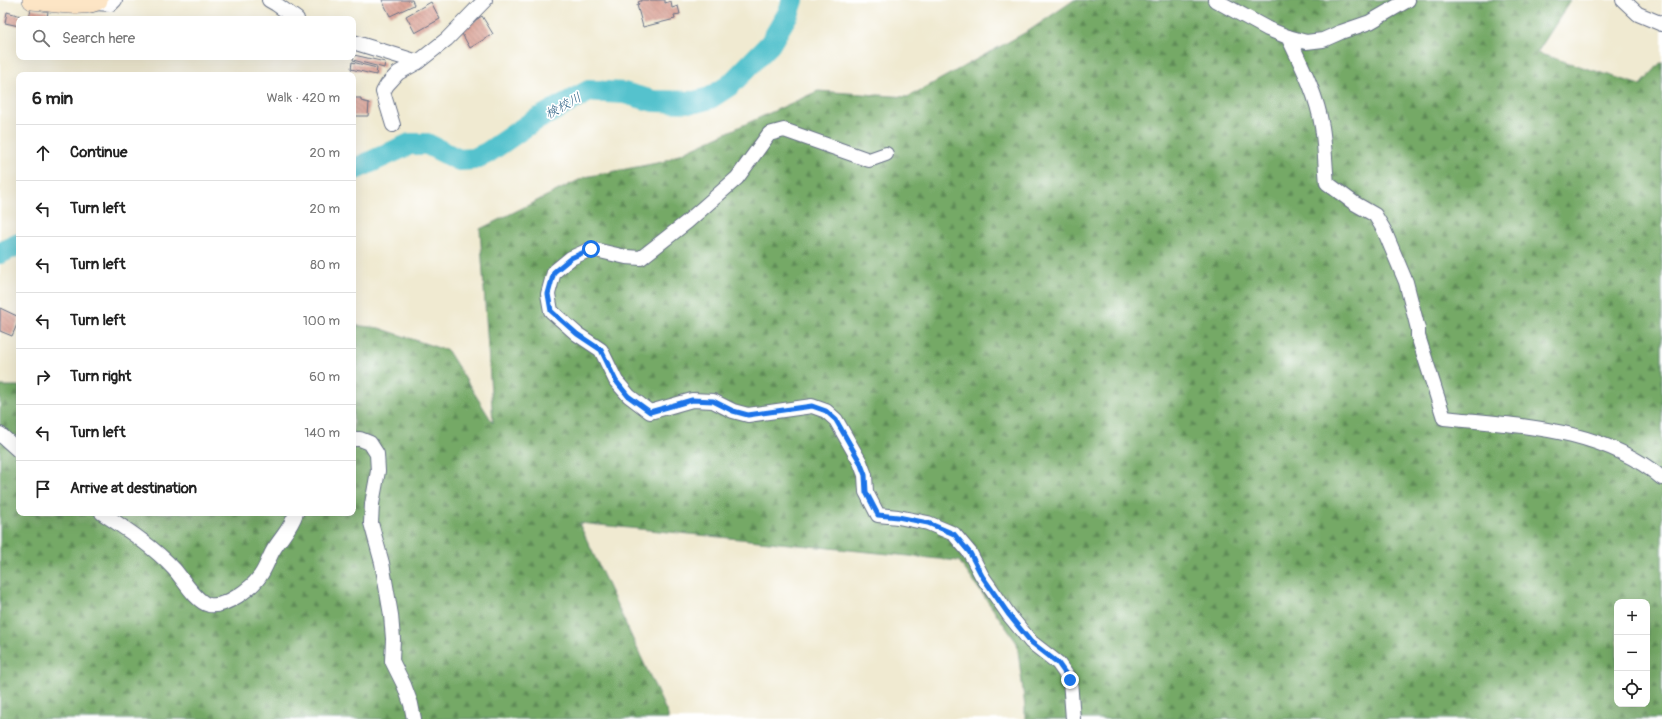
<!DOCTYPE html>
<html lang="en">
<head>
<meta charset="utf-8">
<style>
	body { margin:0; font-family:Pangolin,"Klee One",sans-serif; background:#f2f2f2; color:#222 }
	.controls { position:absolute; right:12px; bottom:12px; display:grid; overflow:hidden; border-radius:8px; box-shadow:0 4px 16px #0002 }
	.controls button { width:36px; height:36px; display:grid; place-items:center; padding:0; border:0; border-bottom:1px solid #e0e0e0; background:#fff; color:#222; font:20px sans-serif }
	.stop { position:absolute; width:12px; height:12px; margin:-9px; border:3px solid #1a73e8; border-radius:50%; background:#fff }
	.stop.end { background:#1a73e8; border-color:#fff; box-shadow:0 1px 4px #0008 }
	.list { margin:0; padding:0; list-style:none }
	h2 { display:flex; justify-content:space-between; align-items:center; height:52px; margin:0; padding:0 16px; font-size:17px }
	h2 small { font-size:13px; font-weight:400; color:#767676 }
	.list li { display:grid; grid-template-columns:26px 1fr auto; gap:12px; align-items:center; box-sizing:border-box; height:56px; padding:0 16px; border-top:1px solid #e0e0e0 }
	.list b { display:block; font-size:15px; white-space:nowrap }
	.list em { font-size:13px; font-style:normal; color:#767676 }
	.icon { flex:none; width:22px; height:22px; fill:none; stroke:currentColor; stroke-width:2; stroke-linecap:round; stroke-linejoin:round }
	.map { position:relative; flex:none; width:1662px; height:719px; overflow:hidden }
	.search { position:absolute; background:#fff; box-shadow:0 4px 16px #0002; left:16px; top:16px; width:340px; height:44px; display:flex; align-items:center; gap:10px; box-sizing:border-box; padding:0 14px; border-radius:8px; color:#767676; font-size:15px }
	.panel { position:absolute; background:#fff; box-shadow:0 4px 16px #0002; left:16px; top:72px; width:340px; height:444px; border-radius:8px }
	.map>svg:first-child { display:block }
</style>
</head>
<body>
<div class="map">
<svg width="1662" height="719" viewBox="0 0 1662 719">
	<defs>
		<pattern id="forest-firs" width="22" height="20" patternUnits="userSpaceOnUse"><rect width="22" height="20" fill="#74a966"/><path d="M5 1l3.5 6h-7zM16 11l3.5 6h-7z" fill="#5e8a57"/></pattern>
		<pattern id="building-back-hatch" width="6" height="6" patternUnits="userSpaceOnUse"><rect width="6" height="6" fill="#d99f92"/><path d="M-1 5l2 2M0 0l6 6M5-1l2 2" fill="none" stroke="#af827a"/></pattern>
	</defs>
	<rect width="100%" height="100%" fill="#fff"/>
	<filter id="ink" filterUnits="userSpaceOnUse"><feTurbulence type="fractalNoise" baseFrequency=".025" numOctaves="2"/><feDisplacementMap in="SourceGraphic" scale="8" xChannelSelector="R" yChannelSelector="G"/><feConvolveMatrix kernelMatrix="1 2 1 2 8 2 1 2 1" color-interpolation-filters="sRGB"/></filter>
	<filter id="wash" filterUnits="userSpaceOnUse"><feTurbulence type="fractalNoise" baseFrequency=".012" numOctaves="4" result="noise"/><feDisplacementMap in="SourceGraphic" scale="16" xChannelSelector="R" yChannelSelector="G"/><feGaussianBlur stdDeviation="0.9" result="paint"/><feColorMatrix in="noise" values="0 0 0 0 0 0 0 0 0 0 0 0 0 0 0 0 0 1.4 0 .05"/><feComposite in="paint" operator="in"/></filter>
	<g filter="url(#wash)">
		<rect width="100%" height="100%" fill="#f0ead1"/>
		<!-- forest -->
		<path fill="url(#forest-firs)" stroke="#486c62" fill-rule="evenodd" d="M 1074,0 L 1571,0 L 1537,53 L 1641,85 L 1662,61 L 1662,719 L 1025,719 L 1025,707 L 1017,643 L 959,561 L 579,523 L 668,715 L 668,719 L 0,719 L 0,386 L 19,386 L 19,513 L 353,513 L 353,325 L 379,328 L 448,351 L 493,423 L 480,229 L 585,177 L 662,162 L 818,91 L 908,97 L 1030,30 ZM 1617,602 L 1647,602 L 1647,704 L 1617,704 Z"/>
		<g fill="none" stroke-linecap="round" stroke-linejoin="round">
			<!-- river -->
			<g stroke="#55c2cd" stroke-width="22">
				<path d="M 353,170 L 410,144 L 427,144 L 459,160 L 474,159 L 487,153 L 532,122 L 589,91 L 624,93 L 653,101 L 695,102 L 710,98 L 730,85 L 770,44 L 789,12 L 793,0"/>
				<path d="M 0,253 L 19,244"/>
			</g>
		</g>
		<g id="blocks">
			<!-- building -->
			<g fill="url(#building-back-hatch)">
				<path d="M 382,0 L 412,0 L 414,5 L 390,16 Z"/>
				<path d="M 643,0 L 665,0 L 665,3 L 671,1 L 672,8 L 678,6 L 680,14 L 674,15 L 675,19 L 643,27 L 637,5 L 639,4 L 638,2 Z"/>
				<path d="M 431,2 L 440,19 L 415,33 L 406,16 Z"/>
				<path d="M 31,8 L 48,11 L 47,19 L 29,19 Z"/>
				<path d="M 7,12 L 28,18 L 28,19 L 19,19 L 19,26 L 5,23 Z"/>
				<path d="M 482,16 L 493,34 L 470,48 L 460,30 Z"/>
				<path d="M 354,55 L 385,62 L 384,68 L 353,60 Z"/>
				<path d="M 352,62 L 377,68 L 376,75 L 351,69 Z"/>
				<path d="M 353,98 L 361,98 L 361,101 L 369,103 L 368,116 L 353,116 Z"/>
				<path d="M 0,308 L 19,317 L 19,320 L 12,336 L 0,331 Z"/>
			</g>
		</g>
	</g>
	<g filter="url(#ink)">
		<use href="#blocks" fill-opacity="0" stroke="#667086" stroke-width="1"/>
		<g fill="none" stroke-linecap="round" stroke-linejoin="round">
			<!-- street casing -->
			<g stroke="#667086" stroke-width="16">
				<g id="street">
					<path d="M 269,0 L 276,4 L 297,19"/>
					<path d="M 1215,0 L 1268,29 L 1288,37 C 1302,66 1317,95 1322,127 C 1325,145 1325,165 1327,183 L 1354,203 L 1375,215 L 1384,230 L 1406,282 L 1418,329 L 1418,336 L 1444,418 C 1519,426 1600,427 1662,478"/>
					<path d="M 1623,0 L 1638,14 L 1662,24"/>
					<path d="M 95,3 L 111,4 L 115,0"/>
					<path d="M 1288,37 L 1306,42 L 1323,40 L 1341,32 L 1370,22 L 1408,0"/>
					<path d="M 353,42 L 418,62"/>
					<path d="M 393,125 L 383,92 L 387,85 L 398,73 L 418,62 L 447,39 L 485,0"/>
					<path d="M 886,154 L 869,160 L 784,130 L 769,134 L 737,178 L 687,222 L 641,258 L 626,257 L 591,249 L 571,258 L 554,272 L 548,294 L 551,311 L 577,334 L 601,350 L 616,381 L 629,396 L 650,412 L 692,400 L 713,401 L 733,411 L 748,415 L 812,406 L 826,411 L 836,420 L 860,462 L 865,475 L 866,492 L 878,515 L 898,517 L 928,523 L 954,534 L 970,553 L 982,576 L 1009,615 L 1031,642 L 1058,663 L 1070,680 L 1073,719"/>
					<path d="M 0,434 L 19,451"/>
					<path d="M 353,439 L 360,439 L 370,443 L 377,454 L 378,471 L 372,504 L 371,523 L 382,563 L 391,615 L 393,639 L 392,661 L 404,685 L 411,704 L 414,719"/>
					<path d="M 102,513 C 126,529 154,547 174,569 C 183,579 196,602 209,605 C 225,608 252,588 260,576 C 266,568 269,557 274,549 C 282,536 291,528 296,513"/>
				</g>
			</g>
			<!-- secondary casing -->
			<g stroke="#667086" stroke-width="20">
				<path id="secondary" d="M 32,0 C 47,1 87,9 98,0"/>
			</g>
			<!-- street -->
			<use href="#street" stroke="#fff" stroke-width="14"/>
			<!-- secondary -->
			<use href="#secondary" stroke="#fde5c5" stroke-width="19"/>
		</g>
	</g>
	<g fill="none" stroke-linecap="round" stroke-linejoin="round" filter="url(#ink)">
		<!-- route -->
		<path stroke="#1a73e8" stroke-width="5" d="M 591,249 L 571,258 L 554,272 L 548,294 L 551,311 L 577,334 L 601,350 L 616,381 L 628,396 L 650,412 L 692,400 L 713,401 L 733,411 L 748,415 L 812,406 L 826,411 L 836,420 L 860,462 L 865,475 L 866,492 L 878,515 L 898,517 L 928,523 L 954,534 L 970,553 L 982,576 L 1009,615 L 1031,642 L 1058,663 L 1070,680"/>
	</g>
	<g text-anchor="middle" stroke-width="3.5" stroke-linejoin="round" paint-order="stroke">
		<!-- water labels -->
		<g font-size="13" font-style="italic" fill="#2f6285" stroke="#fff">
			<text transform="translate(563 105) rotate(-29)" y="5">検校川</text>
		</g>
	</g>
</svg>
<div class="controls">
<button>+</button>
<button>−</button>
<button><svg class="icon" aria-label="locate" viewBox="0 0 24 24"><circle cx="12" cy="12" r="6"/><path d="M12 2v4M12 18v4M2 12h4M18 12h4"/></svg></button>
</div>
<div class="stop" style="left:591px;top:249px"></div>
<div class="stop end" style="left:1070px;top:680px"></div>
<div class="search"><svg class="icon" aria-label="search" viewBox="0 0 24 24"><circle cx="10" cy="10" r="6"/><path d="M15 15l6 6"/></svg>Search here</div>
<section class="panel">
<h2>6 min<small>Walk · 420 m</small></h2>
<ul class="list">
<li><svg class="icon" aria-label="ahead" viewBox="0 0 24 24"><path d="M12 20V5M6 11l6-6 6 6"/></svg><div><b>Continue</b></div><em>20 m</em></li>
<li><svg class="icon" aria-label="left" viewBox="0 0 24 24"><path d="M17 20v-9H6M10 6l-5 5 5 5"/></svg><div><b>Turn left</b></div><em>20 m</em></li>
<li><svg class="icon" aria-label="left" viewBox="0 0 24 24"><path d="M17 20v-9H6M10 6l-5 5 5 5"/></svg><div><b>Turn left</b></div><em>80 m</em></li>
<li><svg class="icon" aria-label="left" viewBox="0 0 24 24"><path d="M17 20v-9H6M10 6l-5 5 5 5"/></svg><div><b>Turn left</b></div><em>100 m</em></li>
<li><svg class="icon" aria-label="right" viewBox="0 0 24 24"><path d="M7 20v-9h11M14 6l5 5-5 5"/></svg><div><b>Turn right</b></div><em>60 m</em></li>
<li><svg class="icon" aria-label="left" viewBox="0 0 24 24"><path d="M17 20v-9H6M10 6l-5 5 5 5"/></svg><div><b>Turn left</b></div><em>140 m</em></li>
<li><svg class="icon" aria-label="arrive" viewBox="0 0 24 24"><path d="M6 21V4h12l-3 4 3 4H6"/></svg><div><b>Arrive at destination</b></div></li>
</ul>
</section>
</div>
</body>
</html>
